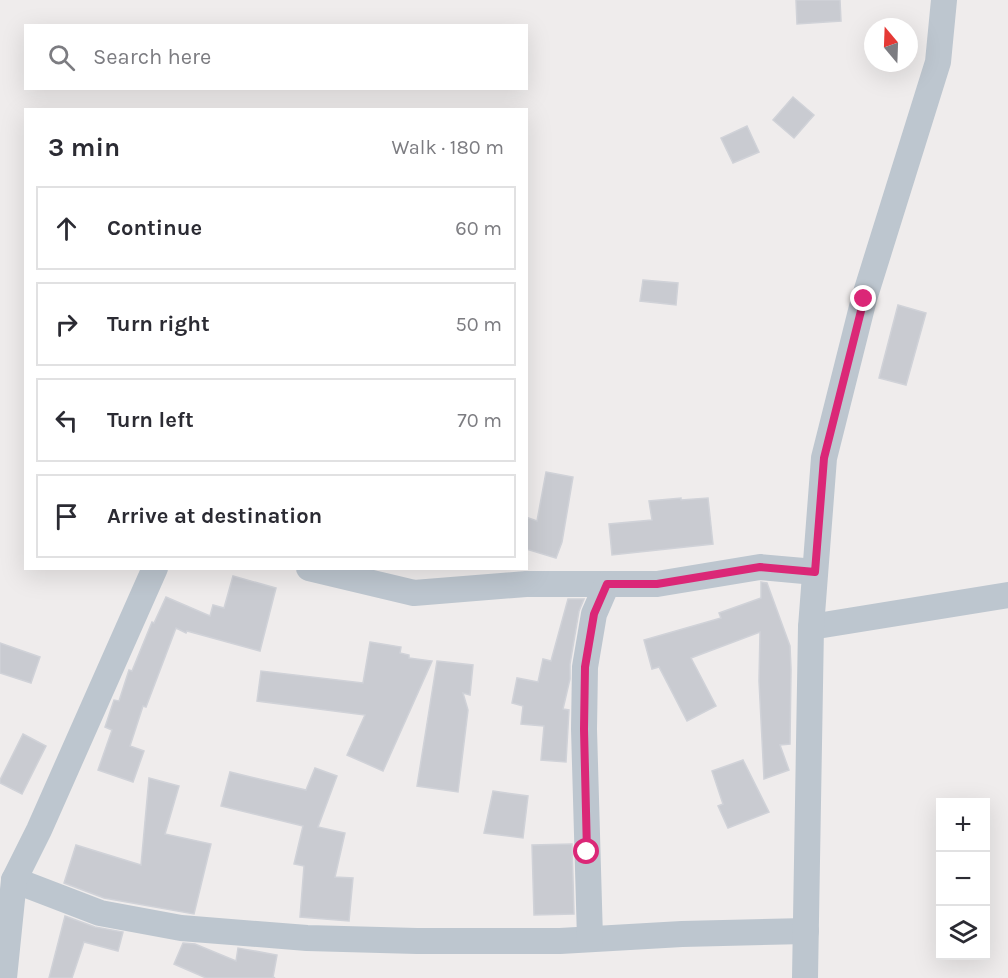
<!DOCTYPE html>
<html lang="en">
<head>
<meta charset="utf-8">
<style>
	body { margin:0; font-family:Karla,sans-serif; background:#f2f2f3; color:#2b2b33 }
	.controls { position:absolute; right:18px; bottom:18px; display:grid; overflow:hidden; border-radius:0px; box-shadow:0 6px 24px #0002 }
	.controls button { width:54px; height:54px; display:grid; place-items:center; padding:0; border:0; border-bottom:2px solid #e1e1e2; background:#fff; color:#2b2b33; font:30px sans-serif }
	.compass { position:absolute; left:864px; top:18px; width:54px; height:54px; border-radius:50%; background:#fff; box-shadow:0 6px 24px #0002; rotate:341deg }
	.stop { position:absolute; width:18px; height:18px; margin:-14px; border:4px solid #db2777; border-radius:50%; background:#fff }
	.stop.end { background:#db2777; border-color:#fff; box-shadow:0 2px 6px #0008 }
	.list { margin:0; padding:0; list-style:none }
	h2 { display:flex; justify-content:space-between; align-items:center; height:78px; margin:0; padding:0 24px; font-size:26px }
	h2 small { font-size:20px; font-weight:400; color:#7c7c81 }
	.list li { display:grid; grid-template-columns:39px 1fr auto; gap:18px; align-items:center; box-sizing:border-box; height:84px; margin:0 12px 12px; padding:0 12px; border:2px solid #e1e1e2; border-radius:0px }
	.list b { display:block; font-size:22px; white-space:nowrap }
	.list em { font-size:20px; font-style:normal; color:#7c7c81 }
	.icon { flex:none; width:33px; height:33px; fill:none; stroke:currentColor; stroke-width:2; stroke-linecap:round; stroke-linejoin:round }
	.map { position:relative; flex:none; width:1008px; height:978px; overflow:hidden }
	.search { position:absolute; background:#fff; box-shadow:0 6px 24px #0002; left:24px; top:24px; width:504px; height:66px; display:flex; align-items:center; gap:15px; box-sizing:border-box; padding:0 21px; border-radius:0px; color:#7c7c81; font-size:22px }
	.panel { position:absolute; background:#fff; box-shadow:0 6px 24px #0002; left:24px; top:108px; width:504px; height:462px; border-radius:0px }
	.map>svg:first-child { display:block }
</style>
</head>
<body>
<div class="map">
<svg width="1008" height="978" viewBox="0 0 1008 978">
	<rect width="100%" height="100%" fill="#efecec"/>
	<!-- building -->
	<g fill="#c9cbd1" stroke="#d0d2d8" stroke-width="1.5">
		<path d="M 796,0 L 840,0 L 841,21 L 797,24 Z"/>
		<path d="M 793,97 L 814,115 L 794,138 L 773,120 Z"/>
		<path d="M 747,126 L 759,152 L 733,163 L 721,138 Z"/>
		<path d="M 643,280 L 678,283 L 676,305 L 640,301 Z"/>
		<path d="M 898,305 L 926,313 L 906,385 L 879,378 Z"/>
		<path d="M 546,472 L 573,477 L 562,542 L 556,558 L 526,549 L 526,517 L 537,521 Z"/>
		<path d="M 681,498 L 681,500 L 708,498 L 713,544 L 612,555 L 609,524 L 652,520 L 649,501 Z"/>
		<path d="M 233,576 L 276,588 L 260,651 L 187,631 L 186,633 L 176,628 L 146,707 L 143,706 L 130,746 L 144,751 L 133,782 L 98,770 L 112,730 L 105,727 L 114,700 L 119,701 L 129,670 L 132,671 L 152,622 L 154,623 L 166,597 L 210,616 L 213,605 L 224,608 Z"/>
		<path d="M 761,582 L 767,583 L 790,646 L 791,669 L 790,744 L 780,745 L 789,770 L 764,779 L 759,681 L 760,632 L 691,658 L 716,706 L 687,721 L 659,667 L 652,669 L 644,640 L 721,618 L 719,613 L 761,598 Z"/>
		<path d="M 568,599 L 584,599 L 579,611 L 570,664 L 570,679 L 563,709 L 569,710 L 566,762 L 541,760 L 544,726 L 521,724 L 523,706 L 512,703 L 517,678 L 538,682 L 543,659 L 551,661 Z"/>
		<path d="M 370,642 L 401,647 L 400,653 L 409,655 L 409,658 L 432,661 L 383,771 L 347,755 L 365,715 L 257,701 L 261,671 L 363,683 Z"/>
		<path d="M 0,643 L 40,657 L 31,683 L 0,673 Z"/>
		<path d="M 437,661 L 473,665 L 470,695 L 463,693 L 468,710 L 458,792 L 417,786 Z"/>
		<path d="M 23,734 L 46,746 L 22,794 L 0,783 L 0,780 Z"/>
		<path d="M 743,760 L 769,812 L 728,828 L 718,806 L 723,804 L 712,771 Z"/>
		<path d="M 315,768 L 337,776 L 318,827 L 345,833 L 335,877 L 353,878 L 349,921 L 300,917 L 304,866 L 294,864 L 303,826 L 221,806 L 230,772 L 306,790 Z"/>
		<path d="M 149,778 L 179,786 L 165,834 L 211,844 L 194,914 L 104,898 L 64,883 L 76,845 L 141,865 Z"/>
		<path d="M 493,791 L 528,796 L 523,838 L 484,833 Z"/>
		<path d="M 572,844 L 574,914 L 534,915 L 532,845 Z"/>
		<path d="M 65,916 L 95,927 L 123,932 L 118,951 L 84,942 L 72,978 L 49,978 Z"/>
		<path d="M 183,943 L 195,944 L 236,961 L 238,948 L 277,955 L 273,977 L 275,978 L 206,978 L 174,964 Z"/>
	</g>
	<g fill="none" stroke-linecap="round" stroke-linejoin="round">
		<!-- street -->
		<g stroke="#bdc6cf" stroke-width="26">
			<path d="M 309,568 L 414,593 L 526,584 L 657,584 L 760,567 L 815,572"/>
			<path d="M 811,627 L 1008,595"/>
			<path d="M 14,880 L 100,913 L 181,928 L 307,938 L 417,941 L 560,941 L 682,934 L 806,931"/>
			<path d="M 590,939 L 584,729 L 585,667 L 594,614 L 607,584"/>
			<path d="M 4,978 L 14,880 L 39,830 L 155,568"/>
			<path d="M 805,978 L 811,627 L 824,458 L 864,299 L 938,62 L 944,0"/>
		</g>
	</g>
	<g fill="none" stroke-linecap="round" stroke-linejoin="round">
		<!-- route -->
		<path stroke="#db2777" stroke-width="8" d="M 587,852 L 584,729 L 585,667 L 594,614 L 607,584 L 657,584 L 760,567 L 815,572 L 824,458 L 864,299"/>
	</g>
</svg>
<div class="controls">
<button>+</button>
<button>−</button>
<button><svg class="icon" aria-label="layers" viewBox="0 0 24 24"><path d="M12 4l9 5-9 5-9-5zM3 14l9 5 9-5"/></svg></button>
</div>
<svg class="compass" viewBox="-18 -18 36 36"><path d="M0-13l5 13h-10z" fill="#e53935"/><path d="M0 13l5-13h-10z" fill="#7c7c81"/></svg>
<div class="stop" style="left:587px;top:852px"></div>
<div class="stop end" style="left:864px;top:299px"></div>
<div class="search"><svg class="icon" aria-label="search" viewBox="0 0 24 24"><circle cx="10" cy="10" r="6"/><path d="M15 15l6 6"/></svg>Search here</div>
<section class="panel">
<h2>3 min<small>Walk · 180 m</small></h2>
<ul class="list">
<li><svg class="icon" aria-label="ahead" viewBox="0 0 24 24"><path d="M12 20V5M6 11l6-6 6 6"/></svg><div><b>Continue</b></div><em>60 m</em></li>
<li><svg class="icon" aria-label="right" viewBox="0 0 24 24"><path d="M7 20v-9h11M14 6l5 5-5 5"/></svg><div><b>Turn right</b></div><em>50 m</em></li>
<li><svg class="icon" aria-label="left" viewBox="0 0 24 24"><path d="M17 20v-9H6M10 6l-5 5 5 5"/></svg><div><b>Turn left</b></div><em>70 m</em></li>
<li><svg class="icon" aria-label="arrive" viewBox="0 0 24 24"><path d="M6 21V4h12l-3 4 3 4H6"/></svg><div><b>Arrive at destination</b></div></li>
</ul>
</section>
</div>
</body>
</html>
